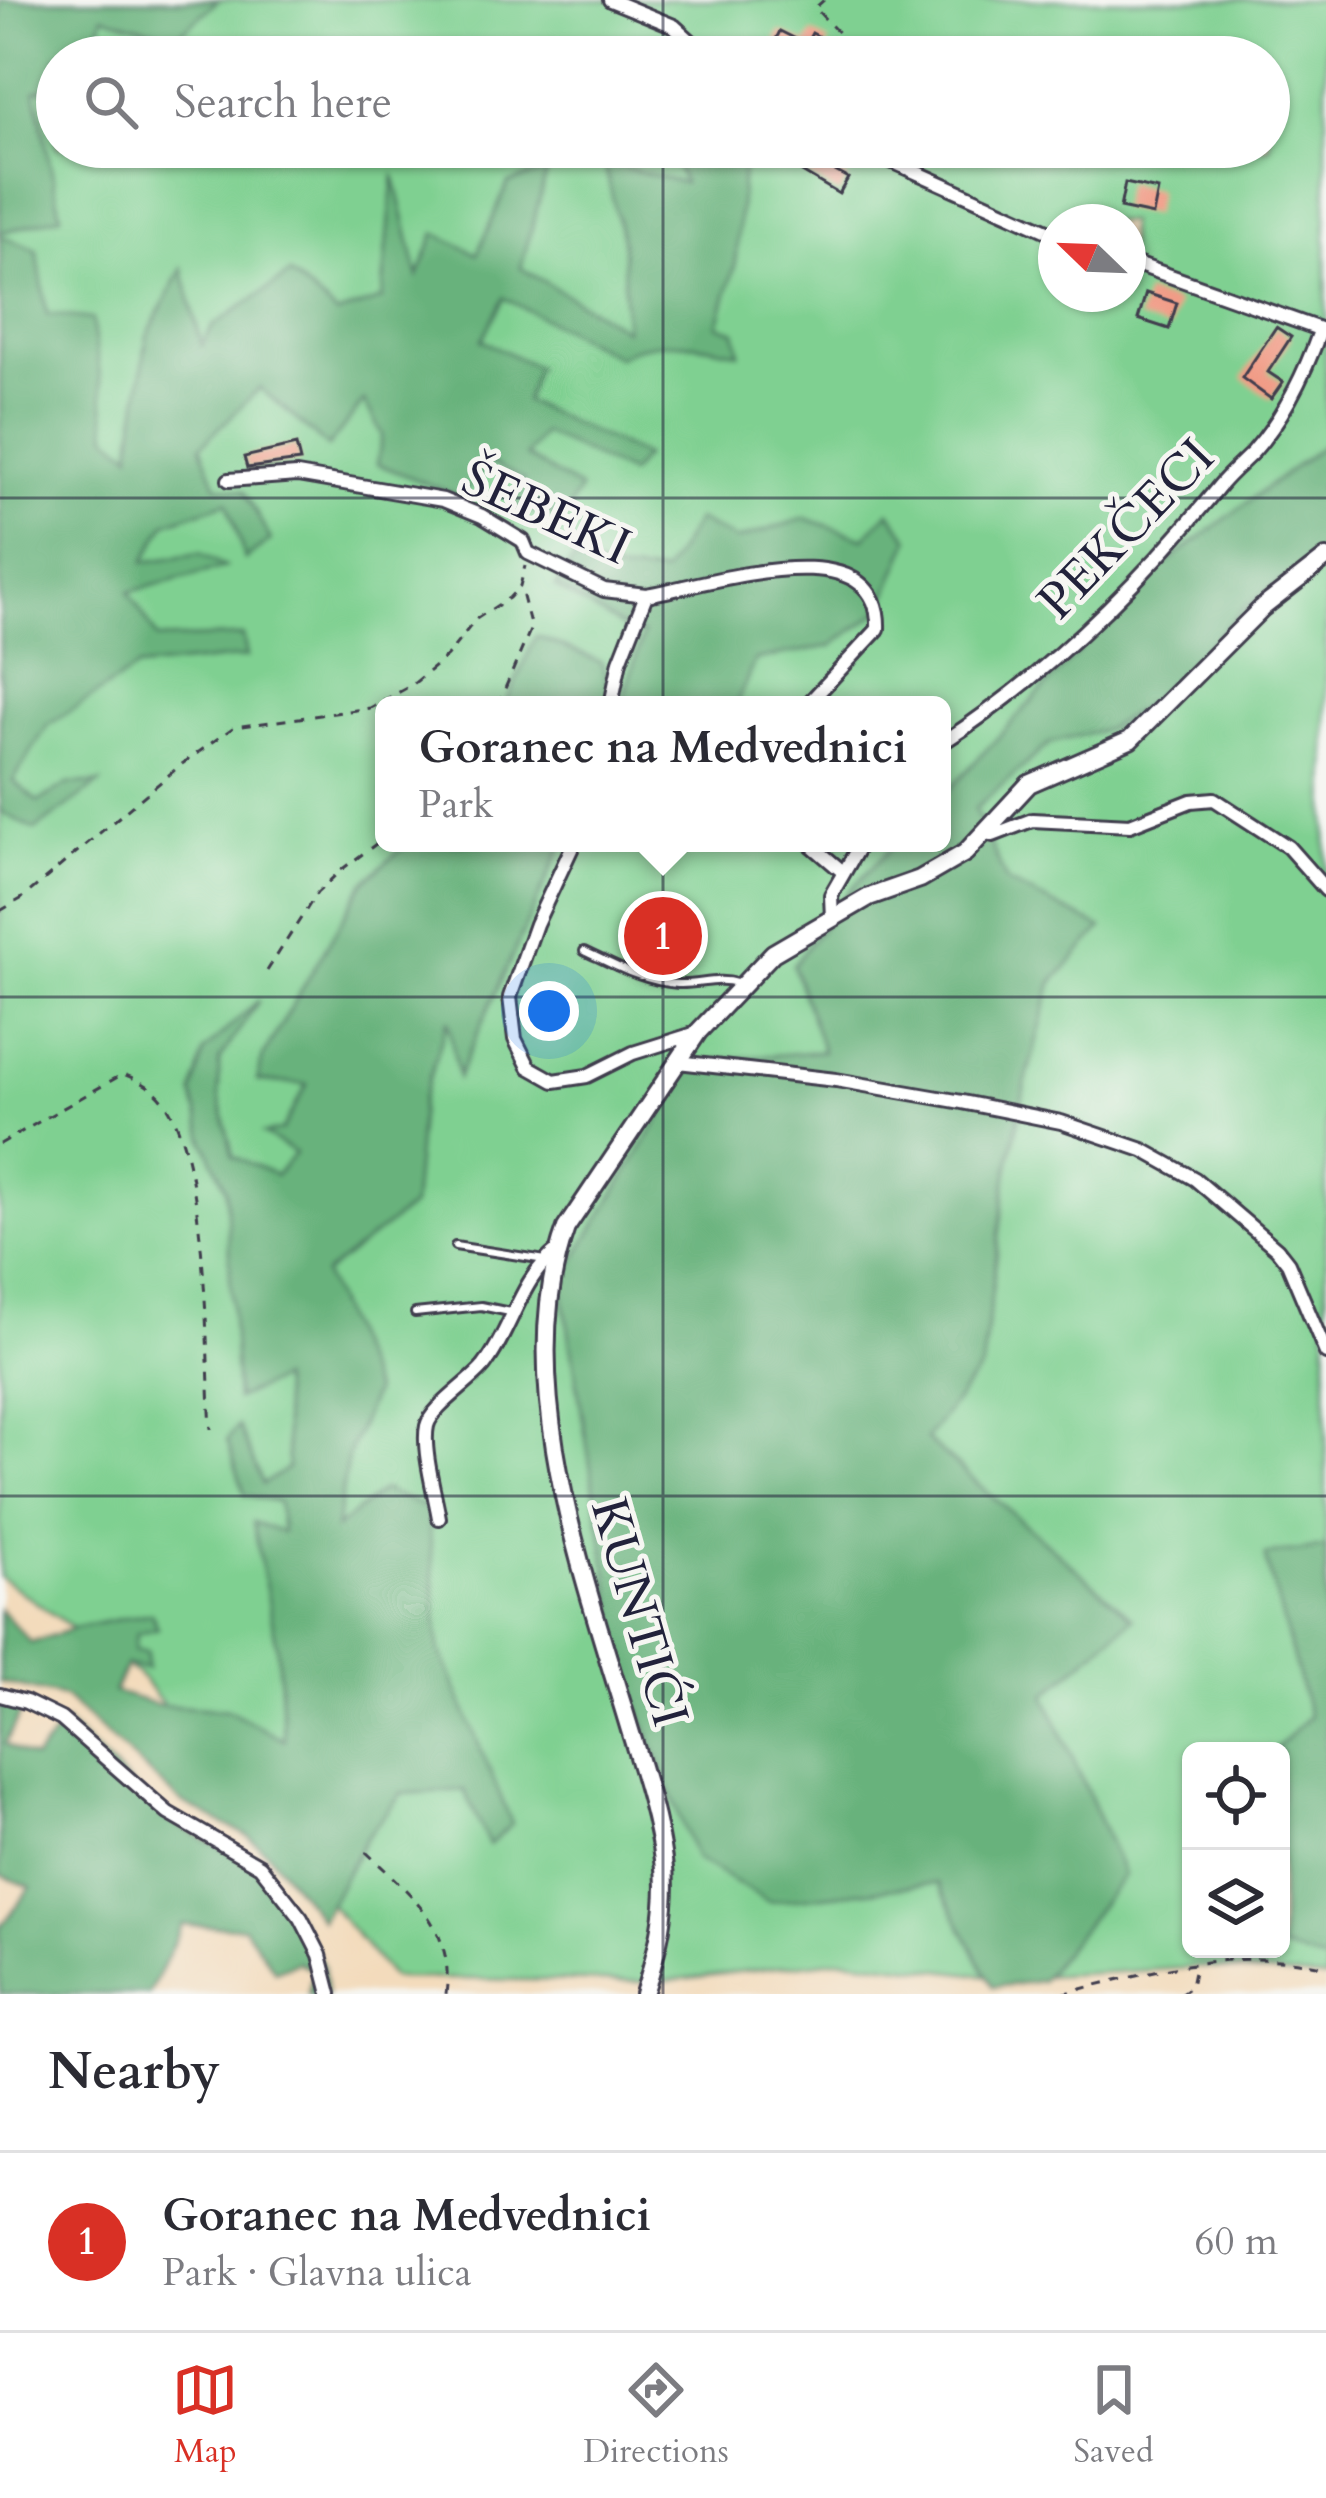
<!DOCTYPE html>
<html lang="en">
<head>
<meta charset="utf-8">
<style>
	body { margin:0; font-family:Cardo,serif; background:#f2f2f3; color:#2b2b33 }
	.controls { position:absolute; right:36px; bottom:36px; display:grid; overflow:hidden; border-radius:18px; box-shadow:0 3px 9px #0004 }
	.controls button { width:108px; height:108px; display:grid; place-items:center; padding:0; border:0; border-bottom:3px solid #e1e1e2; background:#fff; color:#2b2b33; font:60px sans-serif }
	.compass { position:absolute; left:1038px; top:204px; width:108px; height:108px; border-radius:50%; background:#fff; box-shadow:0 3px 9px #0004; rotate:293deg }
	.you { position:absolute; left:549px; top:1011px; width:42px; height:42px; margin:-30px; border:9px solid #fff; border-radius:50%; background:#1a73e8; box-shadow:0 0 0 18px #1a73e833 }
	.badge { display:grid; place-items:center; width:78px; height:78px; border-radius:50%; background:#d93025; color:#fff; font-size:39px; font-weight:700 }
	.pin { position:absolute; translate:-50% -50%; border:6px solid #fff; box-shadow:0 3px 12px #0006 }
	.popup { position:absolute; left:375px; top:696px; width:576px; height:156px; box-sizing:border-box; display:grid; place-content:center; border-radius:18px; background:#fff; filter:drop-shadow(0 3px 9px #0005); font-size:39px; white-space:nowrap; color:#7c7c81 }
	.popup b { font-size:45px; color:#2b2b33 }
	.popup::after { content:''; position:absolute; left:50%; top:100%; margin-left:-24px; border:24px solid transparent; border-top-color:#fff }
	.list { margin:0; padding:0; list-style:none }
	h2 { display:flex; justify-content:space-between; align-items:center; height:156px; margin:0; padding:0 48px; font-size:51px }
	h2 small { font-size:39px; font-weight:400; color:#7c7c81 }
	.list li { display:grid; grid-template-columns:78px 1fr auto; gap:36px; align-items:center; box-sizing:border-box; height:180px; padding:0 48px; border-top:3px solid #e1e1e2 }
	.list b { display:block; font-size:45px; white-space:nowrap }
	.list p { margin:0; font-size:39px; white-space:nowrap; color:#7c7c81 }
	.list em { font-size:39px; font-style:normal; color:#7c7c81 }
	.icon { flex:none; width:66px; height:66px; fill:none; stroke:currentColor; stroke-width:2; stroke-linecap:round; stroke-linejoin:round }
	.map { position:relative; flex:none; width:1326px; height:1994px; overflow:hidden }
	.search { position:absolute; background:#fff; box-shadow:0 3px 9px #0004; left:36px; right:36px; top:36px; height:132px; display:flex; align-items:center; gap:30px; box-sizing:border-box; padding:0 42px; border-radius:66px; color:#7c7c81; font-size:45px }
	.sheet { height:336px; background:#fff }
	nav { display:flex; justify-content:space-around; align-items:center; box-sizing:border-box; height:168px; border-top:3px solid #e1e1e2; background:#fff; font-size:33px; color:#7c7c81 }
	nav a { display:grid; justify-items:center; gap:6px }
	nav .on { color:#d93025 }
	.map>svg:first-child { display:block }
</style>
</head>
<body>
<div class="map">
<svg width="1326" height="1994" viewBox="0 0 1326 1994">
	<rect width="100%" height="100%" fill="#f6f6f2"/>
	<filter id="ink" filterUnits="userSpaceOnUse"><feTurbulence type="fractalNoise" baseFrequency=".00833" numOctaves="2"/><feDisplacementMap in="SourceGraphic" scale="24" xChannelSelector="R" yChannelSelector="G"/><feConvolveMatrix kernelMatrix="1 2 1 2 8 2 1 2 1" color-interpolation-filters="sRGB"/></filter>
	<filter id="wash" filterUnits="userSpaceOnUse"><feTurbulence type="fractalNoise" baseFrequency=".004" numOctaves="4" result="noise"/><feDisplacementMap in="SourceGraphic" scale="48" xChannelSelector="R" yChannelSelector="G"/><feGaussianBlur stdDeviation="2.7" result="paint"/><feColorMatrix in="noise" values="0 0 0 0 0 0 0 0 0 0 0 0 0 0 0 0 0 1.4 0 .05"/><feComposite in="paint" operator="in"/></filter>
	<g filter="url(#wash)">
		<rect width="100%" height="100%" fill="#f3dbbc"/>
		<!-- green -->
		<path fill="#7fd091" stroke="#507966" stroke-width="3" fill-rule="evenodd" d="M 0,0 L 1326,0 L 1326,1979 L 1206,1967 L 1007,1978 L 844,1959 L 656,1982 L 392,1978 L 138,1674 L 0,1577 ZM 57,57 L 1269,57 L 1269,147 L 57,147 ZM 1056,222 L 1128,222 L 1128,294 L 1056,294 ZM 384,705 L 942,705 L 942,843 L 384,843 ZM 1191,1751 L 1281,1751 L 1281,1949 L 1191,1949 Z"/>
		<!-- forest -->
		<g fill="#67b27b" stroke="#446a5b" stroke-width="3">
			<path d="M 0,0 L 219,0 L 176,37 L 103,16 L 93,57 L 57,57 L 57,86 L 35,91 L 61,216 L 0,233 Z"/>
			<path d="M 667,147 L 699,147 L 713,164 L 743,167 L 736,262 L 718,325 L 735,331 L 740,353 C 702,344 651,334 618,357 L 504,298 L 482,340 L 537,367 L 525,401 L 644,456 L 630,474 L 543,433 L 526,456 L 580,489 L 564,518 L 509,506 L 524,480 L 491,463 L 461,497 L 377,464 L 382,435 L 364,401 L 328,447 L 260,388 L 201,446 L 217,486 L 244,491 L 271,540 L 245,559 L 227,502 L 166,523 L 144,562 L 200,553 L 225,567 L 129,592 L 158,639 L 243,636 L 247,657 L 137,668 L 48,725 L 13,781 L 38,802 L 68,784 L 100,783 L 35,830 L 0,811 L 0,236 L 37,250 L 47,314 L 92,319 L 108,435 L 131,454 L 147,336 L 182,268 L 202,345 L 213,326 L 290,274 L 337,314 L 382,299 L 394,174 L 418,276 L 435,233 L 477,254 L 508,183 L 547,171 L 521,268 L 625,329 L 623,243 L 604,162 L 684,183 Z"/>
			<path d="M 1326,443 L 1326,481 L 1320,488 L 1326,494 L 1326,542 L 1314,558 L 1245,608 L 1160,696 L 1107,729 L 1050,743 L 975,809 L 1007,882 L 1102,928 L 1052,983 L 1025,1085 L 1007,1176 L 982,1367 L 926,1439 L 1133,1618 L 1045,1695 L 1124,1875 L 1041,1981 L 993,1987 L 938,1883 L 769,1902 L 696,1859 L 622,1664 L 561,1282 L 694,1062 L 823,1051 L 793,965 L 849,891 L 896,843 L 942,843 L 942,797 L 1148,577 Z"/>
			<path d="M 889,511 L 910,539 L 880,611 L 831,646 L 755,660 L 736,705 L 621,705 L 643,634 L 620,626 L 556,587 L 573,560 L 621,572 L 664,573 L 697,520 L 736,540 L 805,518 L 864,538 Z"/>
			<path d="M 536,636 L 601,662 L 615,705 L 505,705 Z"/>
			<path d="M 408,843 L 563,843 L 458,1077 L 448,1020 L 421,1103 L 412,1206 L 324,1274 L 374,1392 L 348,1456 L 336,1528 L 383,1490 L 428,1508 L 439,1648 L 512,1824 L 489,1845 L 464,1790 L 401,1794 L 365,1839 L 321,1920 L 269,1854 L 249,1837 L 181,1802 L 64,1697 L 0,1682 L 0,1609 L 31,1643 L 74,1628 L 151,1613 L 158,1628 L 136,1634 L 134,1651 L 147,1652 L 147,1669 L 126,1665 L 114,1692 L 160,1705 L 229,1710 L 284,1740 L 277,1646 L 253,1522 L 282,1532 L 278,1502 L 245,1495 L 227,1440 L 238,1426 L 263,1484 L 288,1468 L 280,1379 L 236,1399 L 226,1190 L 204,1139 L 193,1093 L 204,1051 L 259,1000 L 219,1061 L 219,1096 L 233,1156 L 276,1175 L 295,1153 L 263,1134 L 282,1130 L 307,1084 L 257,1081 L 263,1056 L 364,882 Z"/>
			<path d="M 1326,1547 L 1326,1962 L 1280,1949 L 1281,1751 L 1274,1751 L 1309,1716 L 1265,1555 Z"/>
			<path d="M 0,1705 L 23,1708 L 5,1744 L 34,1759 L 65,1722 L 168,1820 L 257,1867 L 300,1921 L 324,1967 L 327,1994 L 308,1994 L 313,1971 L 298,1962 L 275,1971 L 244,1927 L 182,1925 L 149,1994 L 0,1994 L 0,1928 L 31,1887 L 0,1875 Z"/>
		</g>
		<g id="blocks">
			<!-- building -->
			<g fill="#f19c87">
				<path d="M 780,31 L 806,44 L 812,33 L 829,42 L 824,53 L 832,57 L 797,57 L 773,45 Z"/>
				<path d="M 793,147 L 815,147 L 839,159 L 833,170 L 848,178 L 839,194 L 785,162 Z"/>
				<path d="M 1125,183 L 1158,190 L 1153,215 L 1120,208 Z"/>
				<path d="M 1146,293 L 1177,303 L 1169,329 L 1138,319 Z"/>
				<path d="M 1276,327 L 1291,337 L 1268,372 L 1283,382 L 1271,399 L 1242,378 Z"/>
				<path d="M 296,445 L 300,461 L 247,468 L 244,457 Z"/>
			</g>
		</g>
	</g>
	<g filter="url(#ink)">
		<use href="#blocks" fill-opacity="0" stroke="#413e4e" stroke-width="3"/>
		<g fill="none" stroke-linecap="round" stroke-linejoin="round">
			<!-- service casing -->
			<g stroke="#413e4e" stroke-width="12">
				<g id="service">
					<path d="M 584,951 C 614,965 644,982 678,984 C 699,985 717,977 737,983"/>
					<path d="M 455,1246 L 545,1260"/>
					<path d="M 415,1313 L 481,1306 L 510,1312"/>
				</g>
			</g>
			<!-- minor casing -->
			<g stroke="#413e4e" stroke-width="18">
				<g id="minor">
					<path d="M 610,0 L 674,26 L 708,57"/>
					<path d="M 860,147 L 1056,235"/>
					<path d="M 1128,261 L 1325,331"/>
					<path d="M 229,480 L 297,475 L 443,500 L 482,516 L 523,541 L 528,553 L 604,590 L 646,595 L 620,661 L 611,705"/>
					<path d="M 646,595 C 704,586 882,524 878,629 L 807,705"/>
					<path d="M 942,743 C 1049,674 1140,583 1220,485 C 1230,473 1242,463 1253,452 C 1283,418 1305,373 1320,331"/>
					<path d="M 986,832 L 993,835 L 1032,820 L 1130,825 L 1191,801 L 1214,799 L 1288,847 L 1326,890"/>
					<path d="M 574,843 L 536,924 L 510,997 L 515,1039 L 529,1067 L 554,1081 L 587,1076 L 633,1053 L 697,1033"/>
					<path d="M 809,843 L 843,872"/>
					<path d="M 832,919 L 831,895 L 861,843"/>
					<path d="M 678,1062 L 836,1080 L 962,1102 L 1061,1122 L 1143,1150 L 1195,1179 L 1277,1249 L 1288,1263 L 1326,1353"/>
					<path d="M 439,1518 C 435,1494 422,1449 427,1426 C 431,1408 470,1383 484,1366 C 512,1330 520,1278 558,1250"/>
					<path d="M 0,1695 L 26,1702 L 61,1719 L 168,1813 L 260,1866 L 301,1918 L 320,1955 L 330,1994"/>
				</g>
			</g>
			<!-- tertiary casing -->
			<g stroke="#413e4e" stroke-width="22">
				<path id="tertiary" d="M 644,1994 C 657,1951 670,1905 663,1860 C 657,1815 642,1770 629,1727 C 585,1579 511,1380 566,1228 L 698,1032 L 773,953 L 869,897 L 920,879 L 965,853 L 1029,784 L 1130,740 L 1262,608 L 1326,558"/>
			</g>
			<!-- path -->
			<g stroke="#413e4e" stroke-width="3" stroke-dasharray="9 9" stroke-linecap="butt">
				<path d="M 824,0 L 815,8 L 861,57"/>
				<path d="M 874,0 L 930,0"/>
				<path d="M 498,705 L 531,628 L 521,589"/>
				<path d="M 0,911 L 21,899 L 182,764 L 234,727 L 370,708 L 412,685 L 447,656 L 476,619 L 509,598 L 520,586 L 525,566"/>
				<path d="M 267,971 L 317,893 L 341,870 L 384,838"/>
				<path d="M 0,1144 L 123,1074 C 137,1079 152,1087 162,1099 C 208,1153 206,1354 211,1429"/>
				<path d="M 366,1852 C 411,1895 455,1927 446,1994"/>
				<path d="M 1062,1994 C 1152,1971 1233,1946 1326,1967"/>
				<path d="M 1180,1994 L 1191,1986 L 1195,1967"/>
			</g>
			<!-- service -->
			<use href="#service" stroke="#fff" stroke-width="6"/>
			<!-- minor -->
			<use href="#minor" stroke="#fff" stroke-width="12"/>
			<!-- tertiary -->
			<use href="#tertiary" stroke="#fff" stroke-width="16"/>
		</g>
	</g>
	<!-- grid -->
	<path fill="none" stroke="#22223b" stroke-width="3" stroke-opacity="0.55" d="M 663,0 L 663,57M 663,147 L 663,1994M 0,498 L 1326,498M 0,997 L 1326,997M 0,1496 L 1326,1496"/>
	<g text-anchor="middle" stroke-width="10" stroke-linejoin="round" paint-order="stroke">
		<!-- street labels -->
		<g font-size="51" fill="#22223b" stroke="#f6f6f2">
			<text transform="translate(547 511) rotate(25)" y="18">ŠEBEKI</text>
			<text transform="translate(1125 528) rotate(-46)" y="18">PEKČECI</text>
			<text transform="translate(641 1612) rotate(74)" y="18">KUNTIĆI</text>
		</g>
	</g>
</svg>
<div class="controls">
<button><svg class="icon" aria-label="locate" viewBox="0 0 24 24"><circle cx="12" cy="12" r="6"/><path d="M12 2v4M12 18v4M2 12h4M18 12h4"/></svg></button>
<button><svg class="icon" aria-label="layers" viewBox="0 0 24 24"><path d="M12 4l9 5-9 5-9-5zM3 14l9 5 9-5"/></svg></button>
</div>
<svg class="compass" viewBox="-18 -18 36 36"><path d="M0-13l5 13h-10z" fill="#e53935"/><path d="M0 13l5-13h-10z" fill="#7c7c81"/></svg>
<div class="you"></div>
<div class="pin badge" style="left:663px;top:936px">1</div>
<div class="popup"><b>Goranec na Medvednici</b>Park</div>
<div class="search"><svg class="icon" aria-label="search" viewBox="0 0 24 24"><circle cx="10" cy="10" r="6"/><path d="M15 15l6 6"/></svg>Search here</div>
</div>
<section class="sheet">
<h2>Nearby<small></small></h2>
<ul class="list">
<li><span class="badge">1</span><div><b>Goranec na Medvednici</b><p>Park · Glavna ulica</p></div><em>60 m</em></li>
</ul>
</section>
<nav>
<a class="on"><svg class="icon" aria-label="map" viewBox="0 0 24 24"><path d="M3 6l6-2 6 2 6-2v14l-6 2-6-2-6 2zM9 4v14M15 6v14"/></svg>Map</a>
<a><svg class="icon" aria-label="directions" viewBox="0 0 24 24"><path d="M12 3l9 9-9 9-9-9zM9 14v-3h6M13 9l2 2-2 2"/></svg>Directions</a>
<a><svg class="icon" aria-label="saved" viewBox="0 0 24 24"><path d="M7 4h10v16l-5-4-5 4z"/></svg>Saved</a>
</nav>
</body>
</html>
